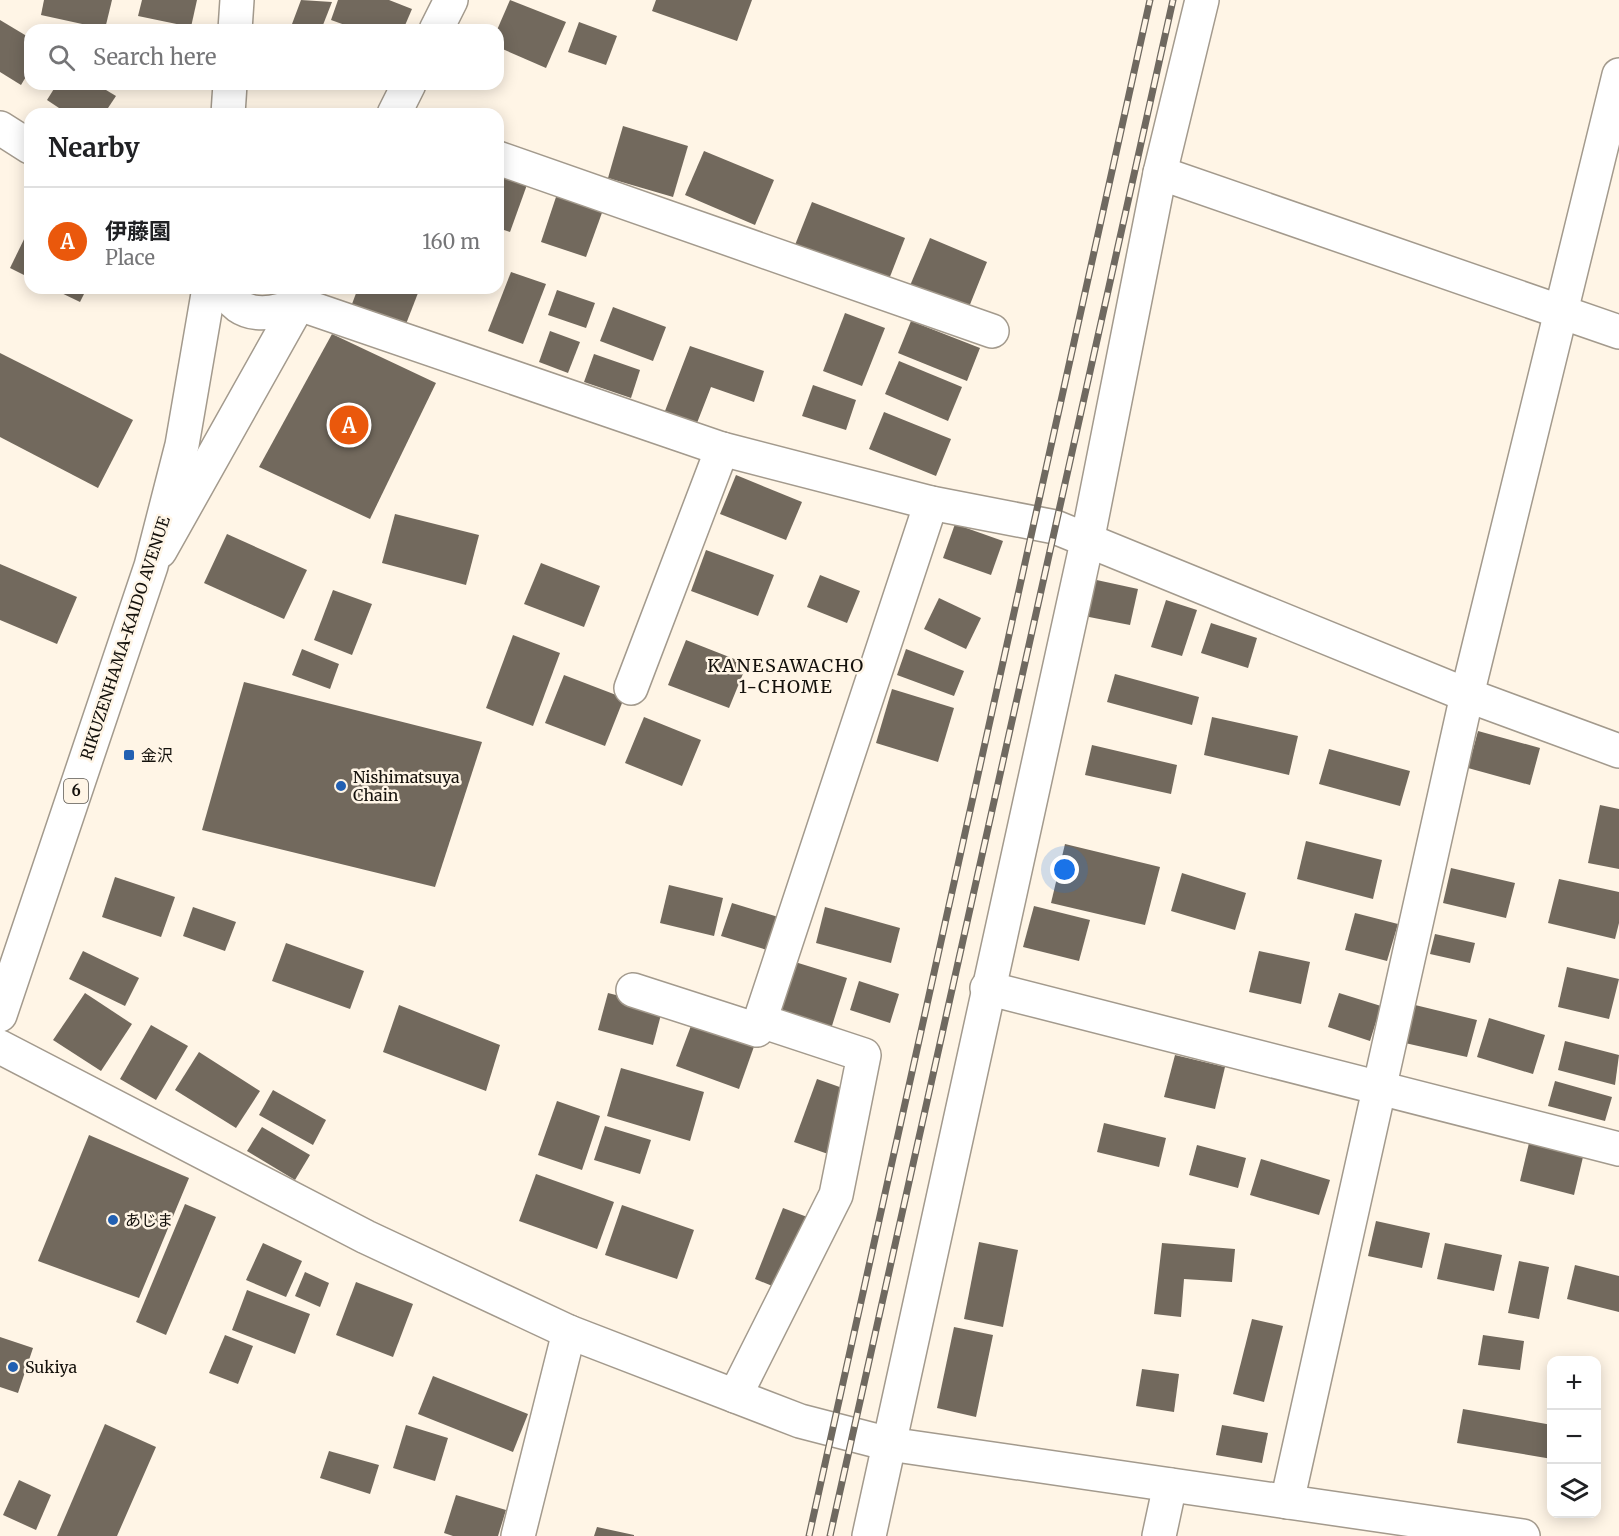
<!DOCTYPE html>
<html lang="en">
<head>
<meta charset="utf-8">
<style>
	body { margin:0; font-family:Merriweather,"Noto Sans JP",serif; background:#f2f2f2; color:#202124 }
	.controls { position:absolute; right:18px; bottom:18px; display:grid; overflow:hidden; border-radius:12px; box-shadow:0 3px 15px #0003 }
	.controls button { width:54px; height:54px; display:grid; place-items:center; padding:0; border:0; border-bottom:2px solid #e0e0e0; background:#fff; color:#202124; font:30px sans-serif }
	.you { position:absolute; left:1065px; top:870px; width:21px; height:21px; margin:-15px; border:4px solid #fff; border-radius:50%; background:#1a73e8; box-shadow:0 0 0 9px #1a73e833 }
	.badge { display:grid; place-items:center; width:39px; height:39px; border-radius:50%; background:#ea580c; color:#fff; font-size:20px; font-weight:700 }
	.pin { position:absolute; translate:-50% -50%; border:3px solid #fff; box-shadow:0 2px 6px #0006 }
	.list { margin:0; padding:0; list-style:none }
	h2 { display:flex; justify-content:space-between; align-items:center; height:78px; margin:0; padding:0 24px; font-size:26px }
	h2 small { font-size:20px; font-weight:400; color:#757577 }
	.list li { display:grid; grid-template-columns:39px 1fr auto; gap:18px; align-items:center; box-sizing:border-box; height:108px; padding:0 24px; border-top:2px solid #e0e0e0 }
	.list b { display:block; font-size:22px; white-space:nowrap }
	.list p { margin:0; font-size:20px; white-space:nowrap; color:#757577 }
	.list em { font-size:20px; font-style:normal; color:#757577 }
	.icon { flex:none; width:33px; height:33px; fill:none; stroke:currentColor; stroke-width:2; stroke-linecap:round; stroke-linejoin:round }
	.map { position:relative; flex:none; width:1619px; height:1536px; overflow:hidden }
	.search { position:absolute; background:#fff; box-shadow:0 3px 15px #0003; left:24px; top:24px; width:480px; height:66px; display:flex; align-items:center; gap:15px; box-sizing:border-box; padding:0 21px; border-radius:18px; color:#757577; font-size:22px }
	.panel { position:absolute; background:#fff; box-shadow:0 3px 15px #0003; left:24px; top:108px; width:480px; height:186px; border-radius:18px }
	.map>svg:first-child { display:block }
</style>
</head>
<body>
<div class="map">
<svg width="1619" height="1536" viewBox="0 0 1619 1536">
	<rect width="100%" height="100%" fill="#fff5e6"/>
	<!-- building -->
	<g fill="#72695d">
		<path d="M 44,0 L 112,0 L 105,29 L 41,15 Z"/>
		<path d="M 142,0 L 197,0 L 191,27 L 138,16 Z"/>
		<path d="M 301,0 L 332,2 L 321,30 L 310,30 L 292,24 Z"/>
		<path d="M 338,0 L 389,0 L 412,9 L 403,30 L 359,30 L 331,20 Z"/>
		<path d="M 510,0 L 566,22 L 546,68 L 498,47 L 497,30 Z"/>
		<path d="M 656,0 L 752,0 L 737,41 L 652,11 Z"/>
		<path d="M 0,20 L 30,38 L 30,70 L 21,85 L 0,72 Z"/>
		<path d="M 579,22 L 617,36 L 606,65 L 568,52 Z"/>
		<path d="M 57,84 L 96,84 L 116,96 L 104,114 L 68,114 L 47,100 Z"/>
		<path d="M 623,126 L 688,146 L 673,197 L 608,178 Z"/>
		<path d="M 704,151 L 774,180 L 755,225 L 685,195 Z"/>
		<path d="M 498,171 L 528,182 L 510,232 L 498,228 Z"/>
		<path d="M 557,194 L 603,210 L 586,257 L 541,242 Z"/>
		<path d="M 812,202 L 905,238 L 886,287 L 793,250 Z"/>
		<path d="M 30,227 L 30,278 L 10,268 Z"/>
		<path d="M 930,238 L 987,262 L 967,312 L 909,288 Z"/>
		<path d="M 511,272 L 546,284 L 523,344 L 488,331 Z"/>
		<path d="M 51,288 L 87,288 L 80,302 Z"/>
		<path d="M 358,288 L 404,288 L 418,293 L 406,324 L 352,304 Z"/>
		<path d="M 557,290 L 595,303 L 586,328 L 548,315 Z"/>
		<path d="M 613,307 L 666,327 L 653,361 L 600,341 Z"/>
		<path d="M 845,313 L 885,328 L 862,386 L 823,371 Z"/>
		<path d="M 911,321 L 980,348 L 967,381 L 898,353 Z"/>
		<path d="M 550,331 L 580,342 L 568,373 L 539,362 Z"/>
		<path d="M 332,334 L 436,383 L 370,519 L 259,467 Z"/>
		<path d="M 690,346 L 764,371 L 754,402 L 711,387 L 697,423 L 665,411 Z"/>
		<path d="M 0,353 L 133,420 L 98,488 L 0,437 Z"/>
		<path d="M 594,354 L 640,370 L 631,398 L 584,382 Z"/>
		<path d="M 899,361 L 962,387 L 948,421 L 885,394 Z"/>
		<path d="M 813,385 L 856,400 L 846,430 L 802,416 Z"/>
		<path d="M 884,412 L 951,439 L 936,476 L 869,449 Z"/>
		<path d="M 736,475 L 802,502 L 786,540 L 720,514 Z"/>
		<path d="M 395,514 L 479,535 L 466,585 L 382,563 Z"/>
		<path d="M 955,524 L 1003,541 L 991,575 L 943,558 Z"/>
		<path d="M 227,534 L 307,570 L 284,619 L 204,583 Z"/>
		<path d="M 706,550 L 774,575 L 758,616 L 691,591 Z"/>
		<path d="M 541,563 L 600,586 L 584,627 L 524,604 Z"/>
		<path d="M 0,564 L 77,597 L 57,644 L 0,620 Z"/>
		<path d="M 820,575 L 860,591 L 847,623 L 807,607 Z"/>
		<path d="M 1092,579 L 1138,589 L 1130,625 L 1084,616 Z"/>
		<path d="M 333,590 L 372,604 L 352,655 L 314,640 Z"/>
		<path d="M 939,598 L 981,618 L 966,649 L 924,629 Z"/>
		<path d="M 1166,600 L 1197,610 L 1182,656 L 1151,647 Z"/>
		<path d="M 1211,623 L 1257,638 L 1248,668 L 1201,653 Z"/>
		<path d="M 513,635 L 560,653 L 533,726 L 486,708 Z"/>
		<path d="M 686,640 L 747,664 L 729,708 L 668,685 Z"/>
		<path d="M 302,649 L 339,664 L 330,689 L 292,675 Z"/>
		<path d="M 906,649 L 964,671 L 954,696 L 897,675 Z"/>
		<path d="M 1115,674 L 1199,697 L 1192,725 L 1107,702 Z"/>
		<path d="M 564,675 L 624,698 L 605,746 L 545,723 Z"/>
		<path d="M 244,682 L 482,742 L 435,887 L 202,830 Z"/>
		<path d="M 892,689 L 954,708 L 938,762 L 876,743 Z"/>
		<path d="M 644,717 L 701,740 L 682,786 L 625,763 Z"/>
		<path d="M 1212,717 L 1298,736 L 1289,775 L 1204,755 Z"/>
		<path d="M 1478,731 L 1540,748 L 1530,785 L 1468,768 Z"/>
		<path d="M 1092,745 L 1177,765 L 1171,794 L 1085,775 Z"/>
		<path d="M 1329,749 L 1410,771 L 1400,806 L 1319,784 Z"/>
		<path d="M 1600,805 L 1619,809 L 1619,869 L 1588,863 Z"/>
		<path d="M 1306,841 L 1382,860 L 1373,899 L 1297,879 Z"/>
		<path d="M 1065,844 L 1160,867 L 1145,925 L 1051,903 Z"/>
		<path d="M 1451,868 L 1515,883 L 1506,918 L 1443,903 Z"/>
		<path d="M 1182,873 L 1246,893 L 1235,930 L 1171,911 Z"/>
		<path d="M 115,877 L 175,897 L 161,937 L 102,917 Z"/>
		<path d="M 1559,879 L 1619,892 L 1619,923 L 1615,939 L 1548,923 Z"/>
		<path d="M 669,885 L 723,898 L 714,936 L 660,923 Z"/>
		<path d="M 732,903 L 788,920 L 777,953 L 721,936 Z"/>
		<path d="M 1034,906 L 1090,920 L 1079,961 L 1023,947 Z"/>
		<path d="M 193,907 L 236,922 L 225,951 L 183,936 Z"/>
		<path d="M 825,907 L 900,928 L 891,963 L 816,943 Z"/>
		<path d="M 1355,913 L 1398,924 L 1387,961 L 1345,950 Z"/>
		<path d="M 1435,934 L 1475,943 L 1470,963 L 1430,954 Z"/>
		<path d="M 286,943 L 364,971 L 350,1009 L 272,981 Z"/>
		<path d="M 83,951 L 139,978 L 125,1006 L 69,979 Z"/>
		<path d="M 1259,951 L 1310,962 L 1301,1004 L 1249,992 Z"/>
		<path d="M 795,962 L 847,978 L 831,1029 L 779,1013 Z"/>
		<path d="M 1567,967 L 1619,979 L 1609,1019 L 1558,1007 Z"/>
		<path d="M 859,981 L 899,994 L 890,1023 L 850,1010 Z"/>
		<path d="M 85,993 L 132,1024 L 101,1071 L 53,1040 Z"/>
		<path d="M 608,993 L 663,1007 L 653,1045 L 598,1030 Z"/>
		<path d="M 1339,993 L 1381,1006 L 1370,1041 L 1328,1027 Z"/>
		<path d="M 399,1005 L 500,1045 L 486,1091 L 383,1052 Z"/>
		<path d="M 1415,1005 L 1477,1020 L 1467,1057 L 1405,1043 Z"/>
		<path d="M 695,1015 L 757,1038 L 739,1089 L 676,1066 Z"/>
		<path d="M 1489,1018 L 1545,1035 L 1533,1074 L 1477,1057 Z"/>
		<path d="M 151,1025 L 188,1046 L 156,1100 L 120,1079 Z"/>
		<path d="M 1565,1041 L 1619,1055 L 1615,1085 L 1558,1070 Z"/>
		<path d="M 199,1052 L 260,1091 L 236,1128 L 175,1090 Z"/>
		<path d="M 1175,1055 L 1225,1067 L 1215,1109 L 1164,1097 Z"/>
		<path d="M 621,1068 L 704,1092 L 690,1141 L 607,1116 Z"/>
		<path d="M 817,1079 L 851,1091 L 828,1154 L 794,1142 Z"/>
		<path d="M 1555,1081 L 1612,1097 L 1605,1121 L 1548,1106 Z"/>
		<path d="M 273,1090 L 326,1120 L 313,1145 L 259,1115 Z"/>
		<path d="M 557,1101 L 600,1116 L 582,1170 L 538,1155 Z"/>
		<path d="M 1104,1123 L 1166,1138 L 1159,1167 L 1097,1152 Z"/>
		<path d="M 605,1126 L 651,1140 L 640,1174 L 594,1160 Z"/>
		<path d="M 262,1127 L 310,1155 L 295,1180 L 247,1151 Z"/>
		<path d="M 89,1135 L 189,1178 L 139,1298 L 38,1261 Z"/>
		<path d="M 1529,1143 L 1583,1157 L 1574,1195 L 1520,1181 Z"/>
		<path d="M 1197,1145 L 1246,1158 L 1238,1188 L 1189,1175 Z"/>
		<path d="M 1261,1159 L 1330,1180 L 1319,1215 L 1250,1195 Z"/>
		<path d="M 536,1174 L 614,1202 L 597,1249 L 519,1221 Z"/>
		<path d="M 185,1204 L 216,1217 L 166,1335 L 136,1322 Z"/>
		<path d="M 622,1205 L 694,1230 L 677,1279 L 605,1255 Z"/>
		<path d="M 783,1208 L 810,1218 L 782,1290 L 755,1279 Z"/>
		<path d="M 1376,1221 L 1430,1233 L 1422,1268 L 1368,1256 Z"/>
		<path d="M 979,1242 L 1018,1250 L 1003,1327 L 964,1319 Z"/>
		<path d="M 263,1243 L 302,1261 L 286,1297 L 246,1280 Z"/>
		<path d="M 1162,1243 L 1235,1249 L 1232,1282 L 1184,1279 L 1181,1317 L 1154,1314 Z"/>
		<path d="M 1445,1243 L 1502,1255 L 1494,1291 L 1437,1279 Z"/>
		<path d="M 1519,1261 L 1549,1267 L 1539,1319 L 1508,1313 Z"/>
		<path d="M 1575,1265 L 1619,1276 L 1619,1312 L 1567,1299 Z"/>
		<path d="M 305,1272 L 329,1283 L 320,1307 L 295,1296 Z"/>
		<path d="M 356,1282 L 413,1304 L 393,1357 L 336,1335 Z"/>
		<path d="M 247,1290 L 310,1314 L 295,1354 L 232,1330 Z"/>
		<path d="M 1252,1319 L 1283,1326 L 1264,1402 L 1233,1394 Z"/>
		<path d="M 954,1327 L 993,1335 L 976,1417 L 937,1408 Z"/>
		<path d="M 225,1335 L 253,1346 L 238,1384 L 209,1373 Z"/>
		<path d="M 1483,1335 L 1524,1341 L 1520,1370 L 1478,1365 Z"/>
		<path d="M 0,1337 L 33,1348 L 18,1393 L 0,1387 Z"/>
		<path d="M 1142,1369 L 1179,1374 L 1174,1412 L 1136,1406 Z"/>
		<path d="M 433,1376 L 528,1414 L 513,1452 L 418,1414 Z"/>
		<path d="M 1463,1409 L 1552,1425 L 1552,1459 L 1457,1443 Z"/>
		<path d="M 105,1424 L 156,1447 L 117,1536 L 57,1536 Z"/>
		<path d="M 406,1425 L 448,1438 L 435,1481 L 393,1468 Z"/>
		<path d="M 1222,1425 L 1268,1433 L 1262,1463 L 1216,1455 Z"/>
		<path d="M 329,1451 L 379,1465 L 370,1494 L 320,1478 Z"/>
		<path d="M 19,1480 L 51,1495 L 36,1530 L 3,1515 Z"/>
		<path d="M 456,1495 L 506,1510 L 498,1536 L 453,1536 L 444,1533 Z"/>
		<path d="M 597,1527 L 634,1535 L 634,1536 L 594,1536 Z"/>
	</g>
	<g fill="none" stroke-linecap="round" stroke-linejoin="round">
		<!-- minor casing -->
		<g stroke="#a39a8d" stroke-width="36">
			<g id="minor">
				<path d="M 436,30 L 451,0"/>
				<path d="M 394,114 L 409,84"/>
				<path d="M 0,128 L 30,147"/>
				<path d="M 498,158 L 992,331"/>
				<path d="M 1160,173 L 1619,332"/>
				<path d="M 225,288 C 238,321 273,315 299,304 L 722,449 L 931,503 L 1055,527 L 1467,695 L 1619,751"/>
				<path d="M 160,551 L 302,298"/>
				<path d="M 631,688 L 722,449"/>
				<path d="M 987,988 L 1619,1149"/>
				<path d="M 633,990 L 757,1030 L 931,503"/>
				<path d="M 0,1047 L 366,1237 L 569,1332 L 800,1421 L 889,1444 L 1523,1536"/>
				<path d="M 735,1396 L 836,1195 L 864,1055 L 761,1021"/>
				<path d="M 1287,1502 L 1467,695 L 1619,75"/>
				<path d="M 518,1536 L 569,1332"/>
				<path d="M 869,1536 L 1087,542 L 1160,173 L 1202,0"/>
				<path d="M 1159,1536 L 1170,1485"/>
			</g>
		</g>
		<!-- highway casing -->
		<g stroke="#a39a8d" stroke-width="36">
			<g id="highway">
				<path d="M 235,30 L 237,0"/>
				<path d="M 228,114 L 230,84"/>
				<path d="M 0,1015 L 151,566 L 182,445 L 209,288"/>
			</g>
		</g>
		<!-- minor -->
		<use href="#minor" stroke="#fff" stroke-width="33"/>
		<!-- highway -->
		<use href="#highway" stroke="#fff" stroke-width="33"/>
		<!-- rail casing -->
		<g stroke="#6f6960" stroke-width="7">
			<g id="rail">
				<path d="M 809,1536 L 1150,0"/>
				<path d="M 830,1536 L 1173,0"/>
			</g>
		</g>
		<!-- rail -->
		<use href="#rail" stroke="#fff5e6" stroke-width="4.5" stroke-dasharray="14" stroke-linecap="butt"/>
	</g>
	<!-- markers -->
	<g fill="#2260b2" stroke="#fff5e6" stroke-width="2">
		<rect x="123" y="749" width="12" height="12" rx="3"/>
		<circle cx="341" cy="786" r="6"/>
		<circle cx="113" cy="1220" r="6"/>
		<circle cx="13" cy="1367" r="6"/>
	</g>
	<g text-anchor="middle" stroke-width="5" stroke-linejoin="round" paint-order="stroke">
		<!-- shield labels -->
		<rect fill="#fff5e6" stroke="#5a554d" stroke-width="1.5" x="64" y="779" width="24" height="24" rx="4.5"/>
		<g font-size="15" font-weight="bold" fill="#14110c">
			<text x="76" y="796">6</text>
		</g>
		<!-- street labels -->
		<g font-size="16" fill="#14110c" stroke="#fff5e6">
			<text transform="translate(125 638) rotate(-72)" y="6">RIKUZENHAMA-KAIDO AVENUE</text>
		</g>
		<!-- poi labels -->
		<g font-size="16" fill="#14110c" stroke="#fff5e6" text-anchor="start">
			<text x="141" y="761">金沢</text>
			<text x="353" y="783">Nishimatsuya<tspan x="353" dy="18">Chain</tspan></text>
			<text x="125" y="1226">あじま</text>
			<text x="25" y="1373">Sukiya</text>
		</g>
		<!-- neighbourhood labels -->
		<g font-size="18" letter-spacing="1.5" fill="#14110c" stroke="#fff5e6">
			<text x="786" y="672">KANESAWACHO<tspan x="786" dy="21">1-CHOME</tspan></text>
		</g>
	</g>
</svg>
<div class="controls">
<button>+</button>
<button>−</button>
<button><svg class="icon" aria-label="layers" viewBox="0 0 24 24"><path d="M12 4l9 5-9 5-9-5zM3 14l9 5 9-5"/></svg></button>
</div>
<div class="you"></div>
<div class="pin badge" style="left:349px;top:425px">A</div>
<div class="search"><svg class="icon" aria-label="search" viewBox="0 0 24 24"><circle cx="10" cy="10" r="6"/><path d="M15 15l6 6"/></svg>Search here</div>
<section class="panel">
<h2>Nearby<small></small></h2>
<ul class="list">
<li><span class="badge">A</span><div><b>伊藤園</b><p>Place</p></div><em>160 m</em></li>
</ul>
</section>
</div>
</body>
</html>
